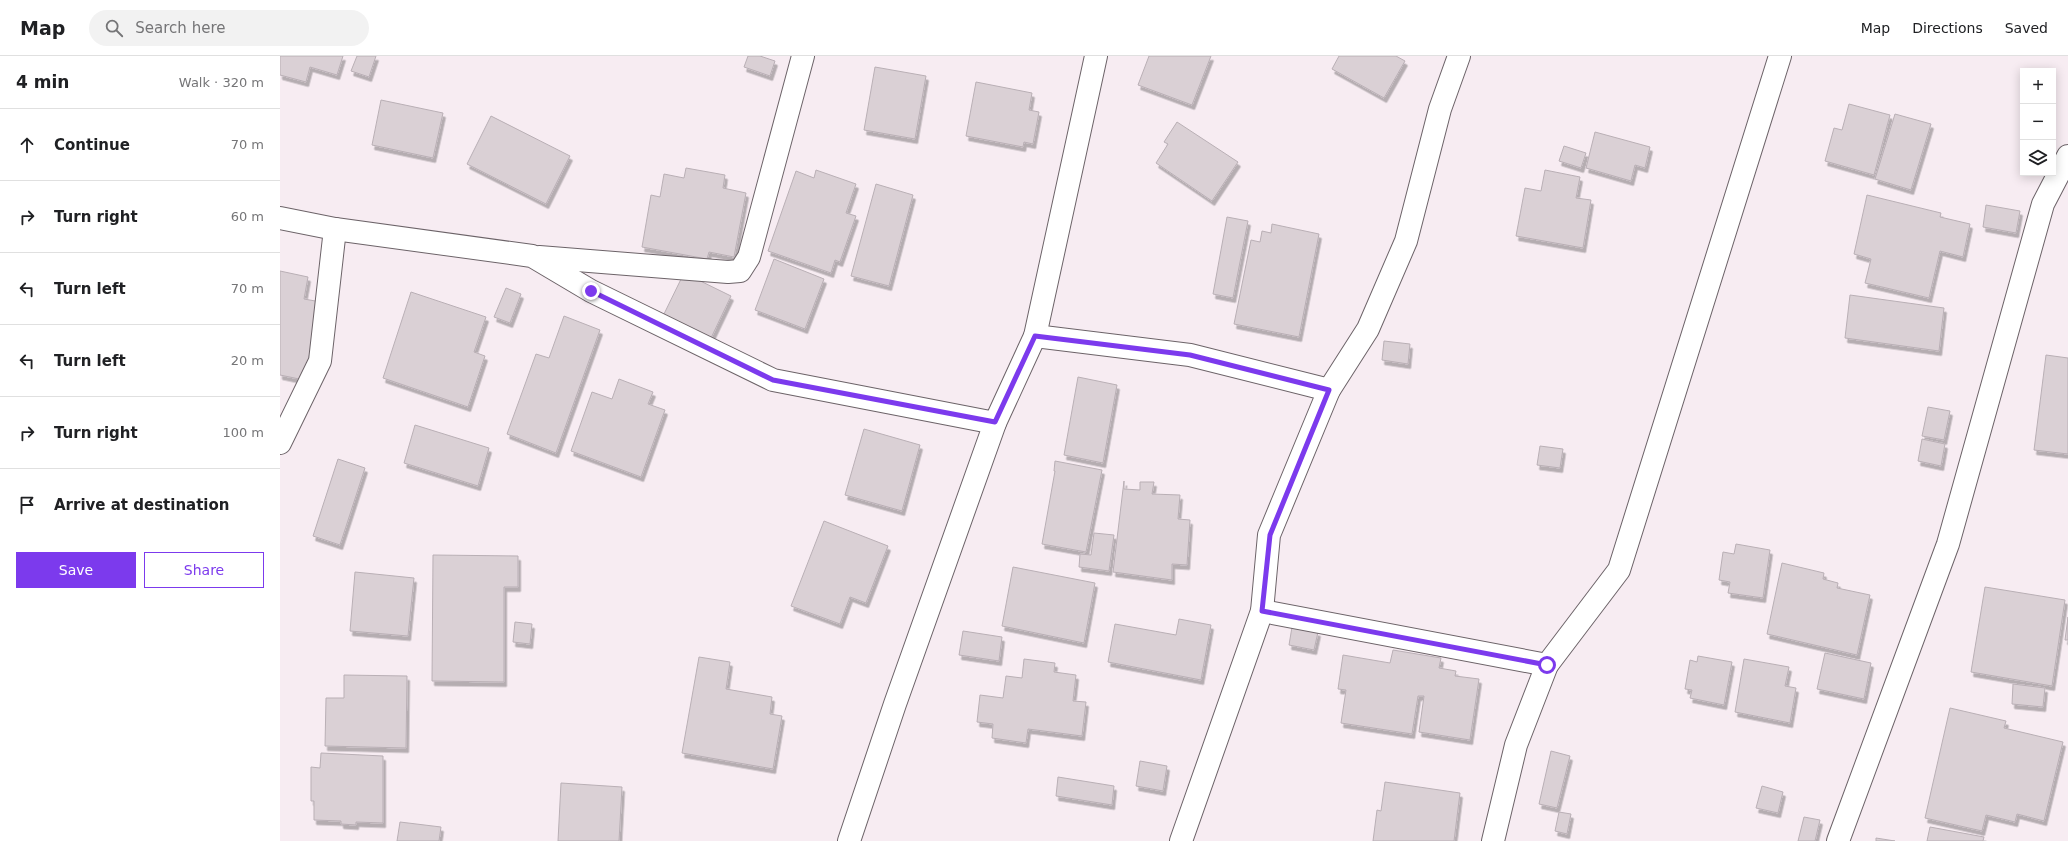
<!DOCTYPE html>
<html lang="en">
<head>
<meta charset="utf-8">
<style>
	body { margin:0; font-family:"DejaVu Sans",sans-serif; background:#f2f2f2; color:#202124 }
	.controls { position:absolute; right:12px; top:12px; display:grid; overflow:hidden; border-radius:0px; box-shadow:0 2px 10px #0003 }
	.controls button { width:36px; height:36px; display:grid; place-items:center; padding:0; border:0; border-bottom:1px solid #e0e0e0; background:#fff; color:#202124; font:20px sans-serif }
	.stop { position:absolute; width:12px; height:12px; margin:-9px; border:3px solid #7c3aed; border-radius:50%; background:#fff }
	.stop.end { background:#7c3aed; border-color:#fff; box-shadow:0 1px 4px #0008 }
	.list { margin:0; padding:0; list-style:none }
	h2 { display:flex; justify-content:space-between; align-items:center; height:52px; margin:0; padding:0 16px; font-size:17px }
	h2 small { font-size:13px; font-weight:400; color:#757577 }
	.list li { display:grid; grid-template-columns:26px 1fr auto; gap:12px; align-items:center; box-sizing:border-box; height:72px; padding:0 16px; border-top:1px solid #e0e0e0 }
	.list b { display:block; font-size:15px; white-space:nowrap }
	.list em { font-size:13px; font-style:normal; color:#757577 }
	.actions { display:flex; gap:8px; padding:12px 16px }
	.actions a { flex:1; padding:9px 0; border:1px solid #7c3aed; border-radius:0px; text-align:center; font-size:14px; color:#7c3aed }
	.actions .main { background:#7c3aed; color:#fff }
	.icon { flex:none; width:22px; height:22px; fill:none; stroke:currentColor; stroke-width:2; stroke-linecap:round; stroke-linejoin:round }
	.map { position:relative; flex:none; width:1788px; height:785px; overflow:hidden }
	header { display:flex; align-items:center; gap:24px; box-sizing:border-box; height:56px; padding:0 20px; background:#fff; border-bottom:1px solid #e0e0e0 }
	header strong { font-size:19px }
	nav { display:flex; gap:22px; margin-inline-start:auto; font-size:14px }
	.search { width:280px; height:36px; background:#f2f2f2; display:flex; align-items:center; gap:10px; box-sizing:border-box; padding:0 14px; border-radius:22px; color:#757577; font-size:15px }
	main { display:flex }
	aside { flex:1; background:#fff }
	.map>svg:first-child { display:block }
</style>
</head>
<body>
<header>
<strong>Map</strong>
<div class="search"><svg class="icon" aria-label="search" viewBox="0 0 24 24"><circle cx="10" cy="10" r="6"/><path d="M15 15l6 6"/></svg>Search here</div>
<nav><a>Map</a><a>Directions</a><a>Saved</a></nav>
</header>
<main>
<aside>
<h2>4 min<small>Walk · 320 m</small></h2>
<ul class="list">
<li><svg class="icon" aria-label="ahead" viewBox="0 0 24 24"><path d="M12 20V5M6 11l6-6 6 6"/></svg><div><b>Continue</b></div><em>70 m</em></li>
<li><svg class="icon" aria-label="right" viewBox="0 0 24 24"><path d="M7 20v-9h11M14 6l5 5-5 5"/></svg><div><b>Turn right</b></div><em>60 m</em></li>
<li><svg class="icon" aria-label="left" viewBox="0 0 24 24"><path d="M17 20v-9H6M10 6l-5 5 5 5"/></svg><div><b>Turn left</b></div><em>70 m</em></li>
<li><svg class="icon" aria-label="left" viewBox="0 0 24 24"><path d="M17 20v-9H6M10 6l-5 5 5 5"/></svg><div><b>Turn left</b></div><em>20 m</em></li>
<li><svg class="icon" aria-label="right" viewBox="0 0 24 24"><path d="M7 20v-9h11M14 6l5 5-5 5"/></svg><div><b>Turn right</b></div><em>100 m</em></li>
<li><svg class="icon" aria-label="arrive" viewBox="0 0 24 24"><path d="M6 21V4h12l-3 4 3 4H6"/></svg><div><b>Arrive at destination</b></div></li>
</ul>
<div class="actions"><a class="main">Save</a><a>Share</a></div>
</aside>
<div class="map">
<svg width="1788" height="785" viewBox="0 0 1788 785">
	<defs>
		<filter id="shadow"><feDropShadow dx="2.5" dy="4.5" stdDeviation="0" flood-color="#0004"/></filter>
	</defs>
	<rect width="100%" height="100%" fill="#f7ecf2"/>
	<!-- building -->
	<g fill="#dad0d5" stroke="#b9afb5" filter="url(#shadow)">
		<path d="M 0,0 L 63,0 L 57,19 L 30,11 L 26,26 L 0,19 Z"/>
		<path d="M 77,0 L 96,0 L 89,21 L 71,15 Z"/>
		<path d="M 468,0 L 480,0 L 495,5 L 490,20 L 464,11 Z"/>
		<path d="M 869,0 L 931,0 L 912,49 L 858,29 Z"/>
		<path d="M 1059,0 L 1116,0 L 1125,5 L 1104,42 L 1052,13 Z"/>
		<path d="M 595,11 L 646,20 L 635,83 L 584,74 Z"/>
		<path d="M 696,26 L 752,37 L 749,54 L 759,56 L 753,88 L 744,86 L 743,91 L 686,80 Z"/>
		<path d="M 101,44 L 163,57 L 153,102 L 92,89 Z"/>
		<path d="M 1569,48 L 1610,59 L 1594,119 L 1545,105 L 1554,72 L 1562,74 Z"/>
		<path d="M 1615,58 L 1651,68 L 1631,134 L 1595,123 Z"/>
		<path d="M 211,60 L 290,100 L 266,148 L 187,108 Z"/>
		<path d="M 897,66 L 958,106 L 932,145 L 876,107 L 888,88 L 884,86 Z"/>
		<path d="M 1315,76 L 1370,91 L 1365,112 L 1355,109 L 1351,125 L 1306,112 Z"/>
		<path d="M 1284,90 L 1306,97 L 1301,112 L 1279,105 Z"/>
		<path d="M 406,112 L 445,119 L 443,132 L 466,137 L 454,201 L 429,196 L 427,203 L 362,191 L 371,139 L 380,141 L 384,118 L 404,122 Z"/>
		<path d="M 536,114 L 576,128 L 566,157 L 576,160 L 560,206 L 555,204 L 551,217 L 488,195 L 516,115 L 534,122 Z"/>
		<path d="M 1265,114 L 1300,121 L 1296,142 L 1311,144 L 1303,192 L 1236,180 L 1245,132 L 1261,135 Z"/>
		<path d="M 596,128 L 633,139 L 609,230 L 571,220 Z"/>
		<path d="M 1587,139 L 1661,157 L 1660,161 L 1690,168 L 1683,201 L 1660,195 L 1649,242 L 1585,227 L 1591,203 L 1574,198 Z"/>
		<path d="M 1706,149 L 1740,155 L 1736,177 L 1703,171 Z"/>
		<path d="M 947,161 L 968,165 L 953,242 L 933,238 Z"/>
		<path d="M 992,168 L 1039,178 L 1019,281 L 954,268 L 971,184 L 980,186 L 982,175 L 991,177 Z"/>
		<path d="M 494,203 L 544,223 L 525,273 L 475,254 Z"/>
		<path d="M 0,215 L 28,221 L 24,243 L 41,246 L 24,324 L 0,319 Z"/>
		<path d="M 404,217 L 451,240 L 431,282 L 383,260 Z"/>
		<path d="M 226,232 L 241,238 L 230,267 L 214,261 Z"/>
		<path d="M 131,236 L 206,261 L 194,296 L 205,300 L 188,351 L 103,322 Z"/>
		<path d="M 1570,239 L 1664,252 L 1659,295 L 1565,282 Z"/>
		<path d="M 284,260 L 320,274 L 276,397 L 227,378 L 256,298 L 269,302 Z"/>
		<path d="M 1104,285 L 1130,288 L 1128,308 L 1102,304 Z"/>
		<path d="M 1766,299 L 1788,302 L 1788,398 L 1754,394 Z"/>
		<path d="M 798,321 L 837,329 L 823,407 L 784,399 Z"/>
		<path d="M 339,323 L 373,336 L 368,348 L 385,354 L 361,421 L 291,395 L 312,336 L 332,343 Z"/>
		<path d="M 1648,351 L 1670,355 L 1664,384 L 1642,380 Z"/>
		<path d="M 135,369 L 209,392 L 198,430 L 124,407 Z"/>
		<path d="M 584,373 L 640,389 L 622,455 L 565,439 Z"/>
		<path d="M 1642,383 L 1665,388 L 1661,410 L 1638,405 Z"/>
		<path d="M 1260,390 L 1283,393 L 1280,412 L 1257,409 Z"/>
		<path d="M 58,403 L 85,412 L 60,489 L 33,480 Z"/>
		<path d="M 775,405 L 822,414 L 806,496 L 762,488 L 775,415 L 774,415 Z"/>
		<path d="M 844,425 L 844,433 L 860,434 L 860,426 L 874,426 L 872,438 L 900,439 L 898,463 L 910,464 L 907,509 L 892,508 L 892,524 L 833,516 Z"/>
		<path d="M 544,465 L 608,490 L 586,547 L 570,541 L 560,568 L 511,550 Z"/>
		<path d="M 814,477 L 834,479 L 829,515 L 799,511 L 800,498 L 811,499 Z"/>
		<path d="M 1456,488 L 1490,494 L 1483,542 L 1448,537 L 1450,526 L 1439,524 L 1443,496 L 1454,498 Z"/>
		<path d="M 153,499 L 238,500 L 238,531 L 224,531 L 224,626 L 152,625 Z"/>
		<path d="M 1502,507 L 1544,517 L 1543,523 L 1558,527 L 1557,532 L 1590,539 L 1577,599 L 1487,578 Z"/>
		<path d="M 733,511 L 815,527 L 804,587 L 722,570 Z"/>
		<path d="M 75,516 L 134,522 L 128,580 L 70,575 Z"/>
		<path d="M 1705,531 L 1785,544 L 1772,630 L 1691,616 Z"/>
		<path d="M 1788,561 L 1788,584 L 1785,584 Z"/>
		<path d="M 899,563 L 931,569 L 921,624 L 828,606 L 835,568 L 896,579 Z"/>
		<path d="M 235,566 L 252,568 L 250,588 L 233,586 Z"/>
		<path d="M 1012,571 L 1038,576 L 1034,594 L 1009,589 Z"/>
		<path d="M 683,575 L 722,581 L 719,605 L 679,599 Z"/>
		<path d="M 1113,594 L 1161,602 L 1159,612 L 1176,615 L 1175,620 L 1199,623 L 1190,684 L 1139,676 L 1144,640 L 1138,640 L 1132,678 L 1061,667 L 1066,634 L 1058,633 L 1063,599 L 1110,607 Z"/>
		<path d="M 1545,597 L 1591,607 L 1584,643 L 1537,633 Z"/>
		<path d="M 1418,600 L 1452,606 L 1444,649 L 1410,642 L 1412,634 L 1405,633 L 1410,604 L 1417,606 Z"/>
		<path d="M 419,601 L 450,606 L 446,633 L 492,641 L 490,658 L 502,660 L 493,713 L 402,697 Z"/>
		<path d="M 744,603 L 775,607 L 774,616 L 796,619 L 793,645 L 806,646 L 802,680 L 748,673 L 746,687 L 712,682 L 713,668 L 697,666 L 700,639 L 723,642 L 726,620 L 742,622 Z"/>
		<path d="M 1464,603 L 1509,611 L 1505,630 L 1516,632 L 1510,667 L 1455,656 Z"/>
		<path d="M 64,619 L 127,620 L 126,692 L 45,690 L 46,642 L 64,642 Z"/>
		<path d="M 1733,628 L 1765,632 L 1763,651 L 1732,648 Z"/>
		<path d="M 1670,652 L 1726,665 L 1724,672 L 1783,686 L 1764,765 L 1737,758 L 1735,766 L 1706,759 L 1702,775 L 1645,762 Z"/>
		<path d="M 1271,695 L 1290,700 L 1277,752 L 1259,748 Z"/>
		<path d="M 41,697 L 103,700 L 103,767 L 76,766 L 76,769 L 61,768 L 61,765 L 34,764 L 34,745 L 31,745 L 31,711 L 40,712 Z"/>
		<path d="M 860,705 L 887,710 L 883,735 L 856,730 Z"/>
		<path d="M 778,721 L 834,730 L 832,749 L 776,740 Z"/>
		<path d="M 1105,726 L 1180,737 L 1174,785 L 1093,785 L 1097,754 L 1101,755 Z"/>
		<path d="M 281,727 L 342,731 L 339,785 L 278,785 Z"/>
		<path d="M 1482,730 L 1503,736 L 1498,757 L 1476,752 Z"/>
		<path d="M 1279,756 L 1291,758 L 1287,778 L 1275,775 Z"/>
		<path d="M 1524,761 L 1540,764 L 1535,785 L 1518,785 Z"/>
		<path d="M 120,766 L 161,771 L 159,785 L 117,785 Z"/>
		<path d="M 1650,771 L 1704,781 L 1703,785 L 1647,785 Z"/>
		<path d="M 1596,782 L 1615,785 L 1596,785 Z"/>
	</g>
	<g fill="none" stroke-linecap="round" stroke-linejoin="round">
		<!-- minor casing -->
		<g stroke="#6c6368" stroke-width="24">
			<g id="minor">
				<path d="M 0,162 L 55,173 L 252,200 L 311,235 L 493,324 L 715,367"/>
				<path d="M 259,201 L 448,216 L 460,215 L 469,201 L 523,0"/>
				<path d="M 755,280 L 910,299 L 1049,334"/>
				<path d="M 0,387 L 40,305 L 55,173"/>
				<path d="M 982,555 L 1267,609"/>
				<path d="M 569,785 L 615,648 L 715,367 L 755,280 L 816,0"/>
				<path d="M 901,785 L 982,555 L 989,479 L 1049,334 L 1088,273 L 1126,185 L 1160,53 L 1179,0"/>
				<path d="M 1213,785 L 1236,689 L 1267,609 L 1339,514 L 1500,0"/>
				<path d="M 1558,785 L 1668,488 L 1763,148 L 1788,100"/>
			</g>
		</g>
		<!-- minor -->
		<use href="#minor" stroke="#fff" stroke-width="22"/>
	</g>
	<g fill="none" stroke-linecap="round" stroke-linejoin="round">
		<!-- route -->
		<path stroke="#7c3aed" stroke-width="5" d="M 311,235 L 493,324 L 715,366 L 755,280 L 910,299 L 1049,334 L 990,479 L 982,555 L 1267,609"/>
	</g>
</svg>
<div class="controls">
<button>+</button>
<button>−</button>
<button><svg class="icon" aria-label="layers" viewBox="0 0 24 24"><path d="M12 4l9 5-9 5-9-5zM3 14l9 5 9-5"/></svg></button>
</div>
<div class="stop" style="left:1267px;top:609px"></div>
<div class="stop end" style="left:311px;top:235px"></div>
</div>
</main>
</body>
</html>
